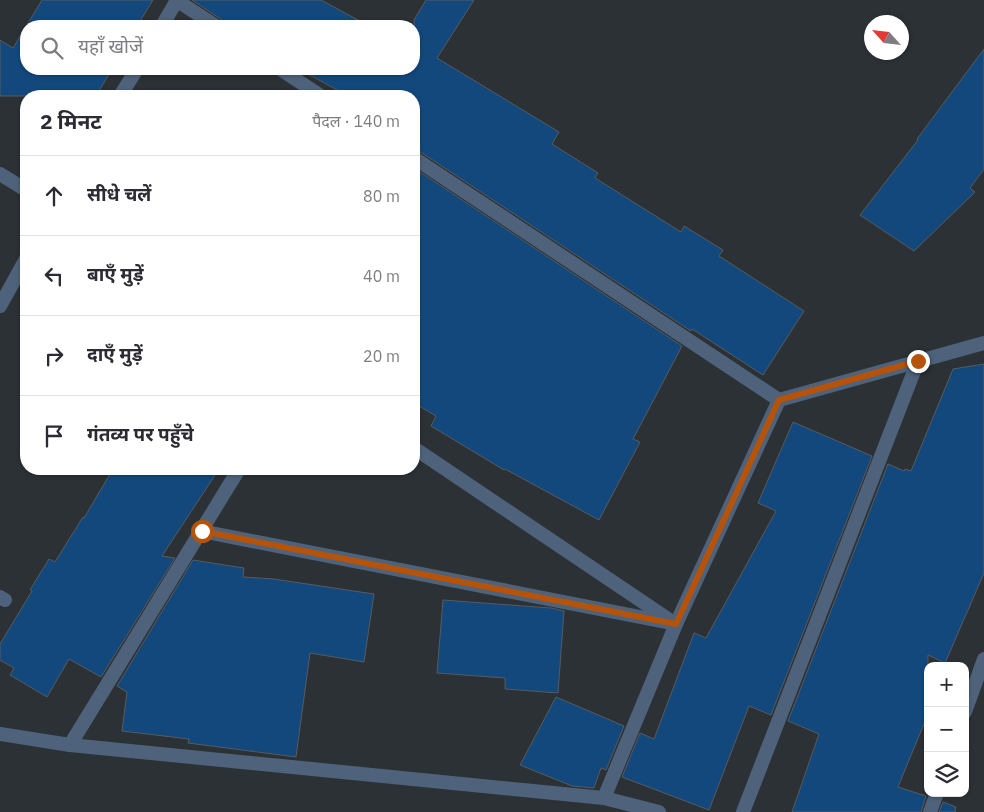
<!DOCTYPE html>
<html lang="hi">
<head>
<meta charset="utf-8">
<style>
	body { margin:0; font-family:"IBM Plex Sans","Noto Sans Devanagari",sans-serif; background:#f7f7f7; color:#2b2b33 }
	.controls { position:absolute; right:15px; bottom:15px; display:grid; overflow:hidden; border-radius:10px; box-shadow:0 1px 4px #0004 }
	.controls button { width:45px; height:45px; display:grid; place-items:center; padding:0; border:0; border-bottom:1px solid #e1e1e2; background:#fff; color:#2b2b33; font:25px sans-serif }
	.compass { position:absolute; left:864px; top:15px; width:45px; height:45px; border-radius:50%; background:#fff; box-shadow:0 1px 4px #0004; rotate:297deg }
	.stop { position:absolute; width:15px; height:15px; margin:-11px; border:4px solid #b45309; border-radius:50%; background:#fff }
	.stop.end { background:#b45309; border-color:#fff; box-shadow:0 1px 5px #0008 }
	.list { margin:0; padding:0; list-style:none }
	h2 { display:flex; justify-content:space-between; align-items:center; height:65px; margin:0; padding:0 20px; font-size:21px }
	h2 small { font-size:16px; font-weight:400; color:#7c7c81 }
	.list li { display:grid; grid-template-columns:32px 1fr auto; gap:15px; align-items:center; box-sizing:border-box; height:80px; padding:0 20px; border-top:1px solid #e1e1e2 }
	.list b { display:block; font-size:19px; white-space:nowrap }
	.list em { font-size:16px; font-style:normal; color:#7c7c81 }
	.icon { flex:none; width:28px; height:28px; fill:none; stroke:currentColor; stroke-width:2; stroke-linecap:round; stroke-linejoin:round }
	.map { position:relative; flex:none; width:984px; height:812px; overflow:hidden }
	.search { position:absolute; background:#fff; box-shadow:0 1px 4px #0004; left:20px; top:20px; width:400px; height:55px; display:flex; align-items:center; gap:12px; box-sizing:border-box; padding:0 18px; border-radius:20px; color:#7c7c81; font-size:19px }
	.panel { position:absolute; background:#fff; box-shadow:0 1px 4px #0004; left:20px; top:90px; width:400px; height:385px; border-radius:20px }
	.map>svg:first-child { display:block }
</style>
</head>
<body>
<div class="map">
<svg width="984" height="812" viewBox="0 0 984 812">
	<rect width="100%" height="100%" fill="#2c3136"/>
	<!-- building -->
	<g fill="#13487c" stroke="#565b60">
		<path d="M 42,0 L 153,0 L 137,26 L 26,26 L 26,69 L 112,69 L 96,96 L 0,96 L 0,40 L 13,48 Z"/>
		<path d="M 192,0 L 321,0 L 369,26 L 231,26 Z"/>
		<path d="M 426,0 L 474,0 L 437,58 L 559,132 L 552,144 L 598,173 L 595,178 L 681,232 L 684,226 L 723,250 L 719,256 L 804,311 L 763,375 L 692,329 L 691,331 L 419,151 L 414,149 L 414,96 L 348,96 L 299,69 L 414,69 L 414,20 Z"/>
		<path d="M 984,49 L 984,169 L 970,188 L 975,192 L 914,251 L 860,215 L 918,140 L 917,139 Z"/>
		<path d="M 414,168 L 682,346 L 633,439 L 640,442 L 599,520 L 505,469 L 504,470 L 431,426 L 436,416 L 414,403 Z"/>
		<path d="M 984,364 L 984,573 L 945,663 L 928,655 L 928,714 L 898,787 L 926,796 L 921,812 L 792,812 L 819,734 L 788,721 L 888,464 L 904,471 L 905,469 L 911,471 L 953,369 Z"/>
		<path d="M 793,422 L 872,456 L 771,715 L 749,706 L 709,810 L 622,777 L 640,733 L 654,739 L 694,633 L 706,638 L 776,511 L 758,503 Z"/>
		<path d="M 113,469 L 219,469 L 162,556 L 175,558 L 101,677 L 69,659 L 47,697 L 10,675 L 14,668 L 0,660 L 0,644 L 32,591 L 30,590 L 49,559 L 55,562 L 83,517 L 84,518 Z"/>
		<path d="M 193,560 L 244,568 L 243,577 L 274,579 L 374,594 L 364,662 L 310,653 L 296,757 L 188,743 L 189,739 L 122,731 L 127,692 L 117,686 Z"/>
		<path d="M 443,600 L 551,608 L 564,611 L 558,693 L 505,689 L 505,678 L 437,673 Z"/>
		<path d="M 556,697 L 624,726 L 606,770 L 601,768 L 594,788 L 572,786 L 520,765 Z"/>
		<path d="M 943,802 L 956,807 L 955,812 L 939,812 Z"/>
	</g>
	<g fill="none" stroke-linecap="round" stroke-linejoin="round">
		<!-- minor -->
		<g stroke="#4e637b" stroke-width="14">
			<path d="M 176,0 L 216,26"/>
			<path d="M 162,26 L 177,0"/>
			<path d="M 280,69 L 321,96"/>
			<path d="M 120,96 L 137,69"/>
			<path d="M 414,158 L 779,400"/>
			<path d="M 0,174 L 26,190"/>
			<path d="M 0,306 L 26,259"/>
			<path d="M 414,448 L 671,621"/>
			<path d="M 201,531 L 676,624"/>
			<path d="M 0,597 L 5,600"/>
			<path d="M 0,734 L 70,745 L 604,798 L 659,812"/>
			<path d="M 70,745 L 239,469"/>
			<path d="M 604,798 L 676,624 L 779,400 L 984,343"/>
			<path d="M 743,812 L 918,361"/>
		</g>
		<!-- tertiary -->
		<g stroke="#4e637b" stroke-width="14">
			<path d="M 965,712 L 984,659"/>
			<path d="M 930,812 L 937,793"/>
		</g>
	</g>
	<g fill="none" stroke-linecap="round" stroke-linejoin="round">
		<!-- route -->
		<path stroke="#b45309" stroke-width="6" d="M 202,531 L 676,624 L 779,400 L 918,361"/>
	</g>
</svg>
<div class="controls">
<button>+</button>
<button>−</button>
<button><svg class="icon" aria-label="layers" viewBox="0 0 24 24"><path d="M12 4l9 5-9 5-9-5zM3 14l9 5 9-5"/></svg></button>
</div>
<svg class="compass" viewBox="-18 -18 36 36"><path d="M0-13l5 13h-10z" fill="#e53935"/><path d="M0 13l5-13h-10z" fill="#7c7c81"/></svg>
<div class="stop" style="left:202px;top:531px"></div>
<div class="stop end" style="left:918px;top:361px"></div>
<div class="search"><svg class="icon" aria-label="search" viewBox="0 0 24 24"><circle cx="10" cy="10" r="6"/><path d="M15 15l6 6"/></svg>यहाँ खोजें</div>
<section class="panel">
<h2>2 मिनट<small>पैदल · 140 m</small></h2>
<ul class="list">
<li><svg class="icon" aria-label="ahead" viewBox="0 0 24 24"><path d="M12 20V5M6 11l6-6 6 6"/></svg><div><b>सीधे चलें</b></div><em>80 m</em></li>
<li><svg class="icon" aria-label="left" viewBox="0 0 24 24"><path d="M17 20v-9H6M10 6l-5 5 5 5"/></svg><div><b>बाएँ मुड़ें</b></div><em>40 m</em></li>
<li><svg class="icon" aria-label="right" viewBox="0 0 24 24"><path d="M7 20v-9h11M14 6l5 5-5 5"/></svg><div><b>दाएँ मुड़ें</b></div><em>20 m</em></li>
<li><svg class="icon" aria-label="arrive" viewBox="0 0 24 24"><path d="M6 21V4h12l-3 4 3 4H6"/></svg><div><b>गंतव्य पर पहुँचे</b></div></li>
</ul>
</section>
</div>
</body>
</html>
